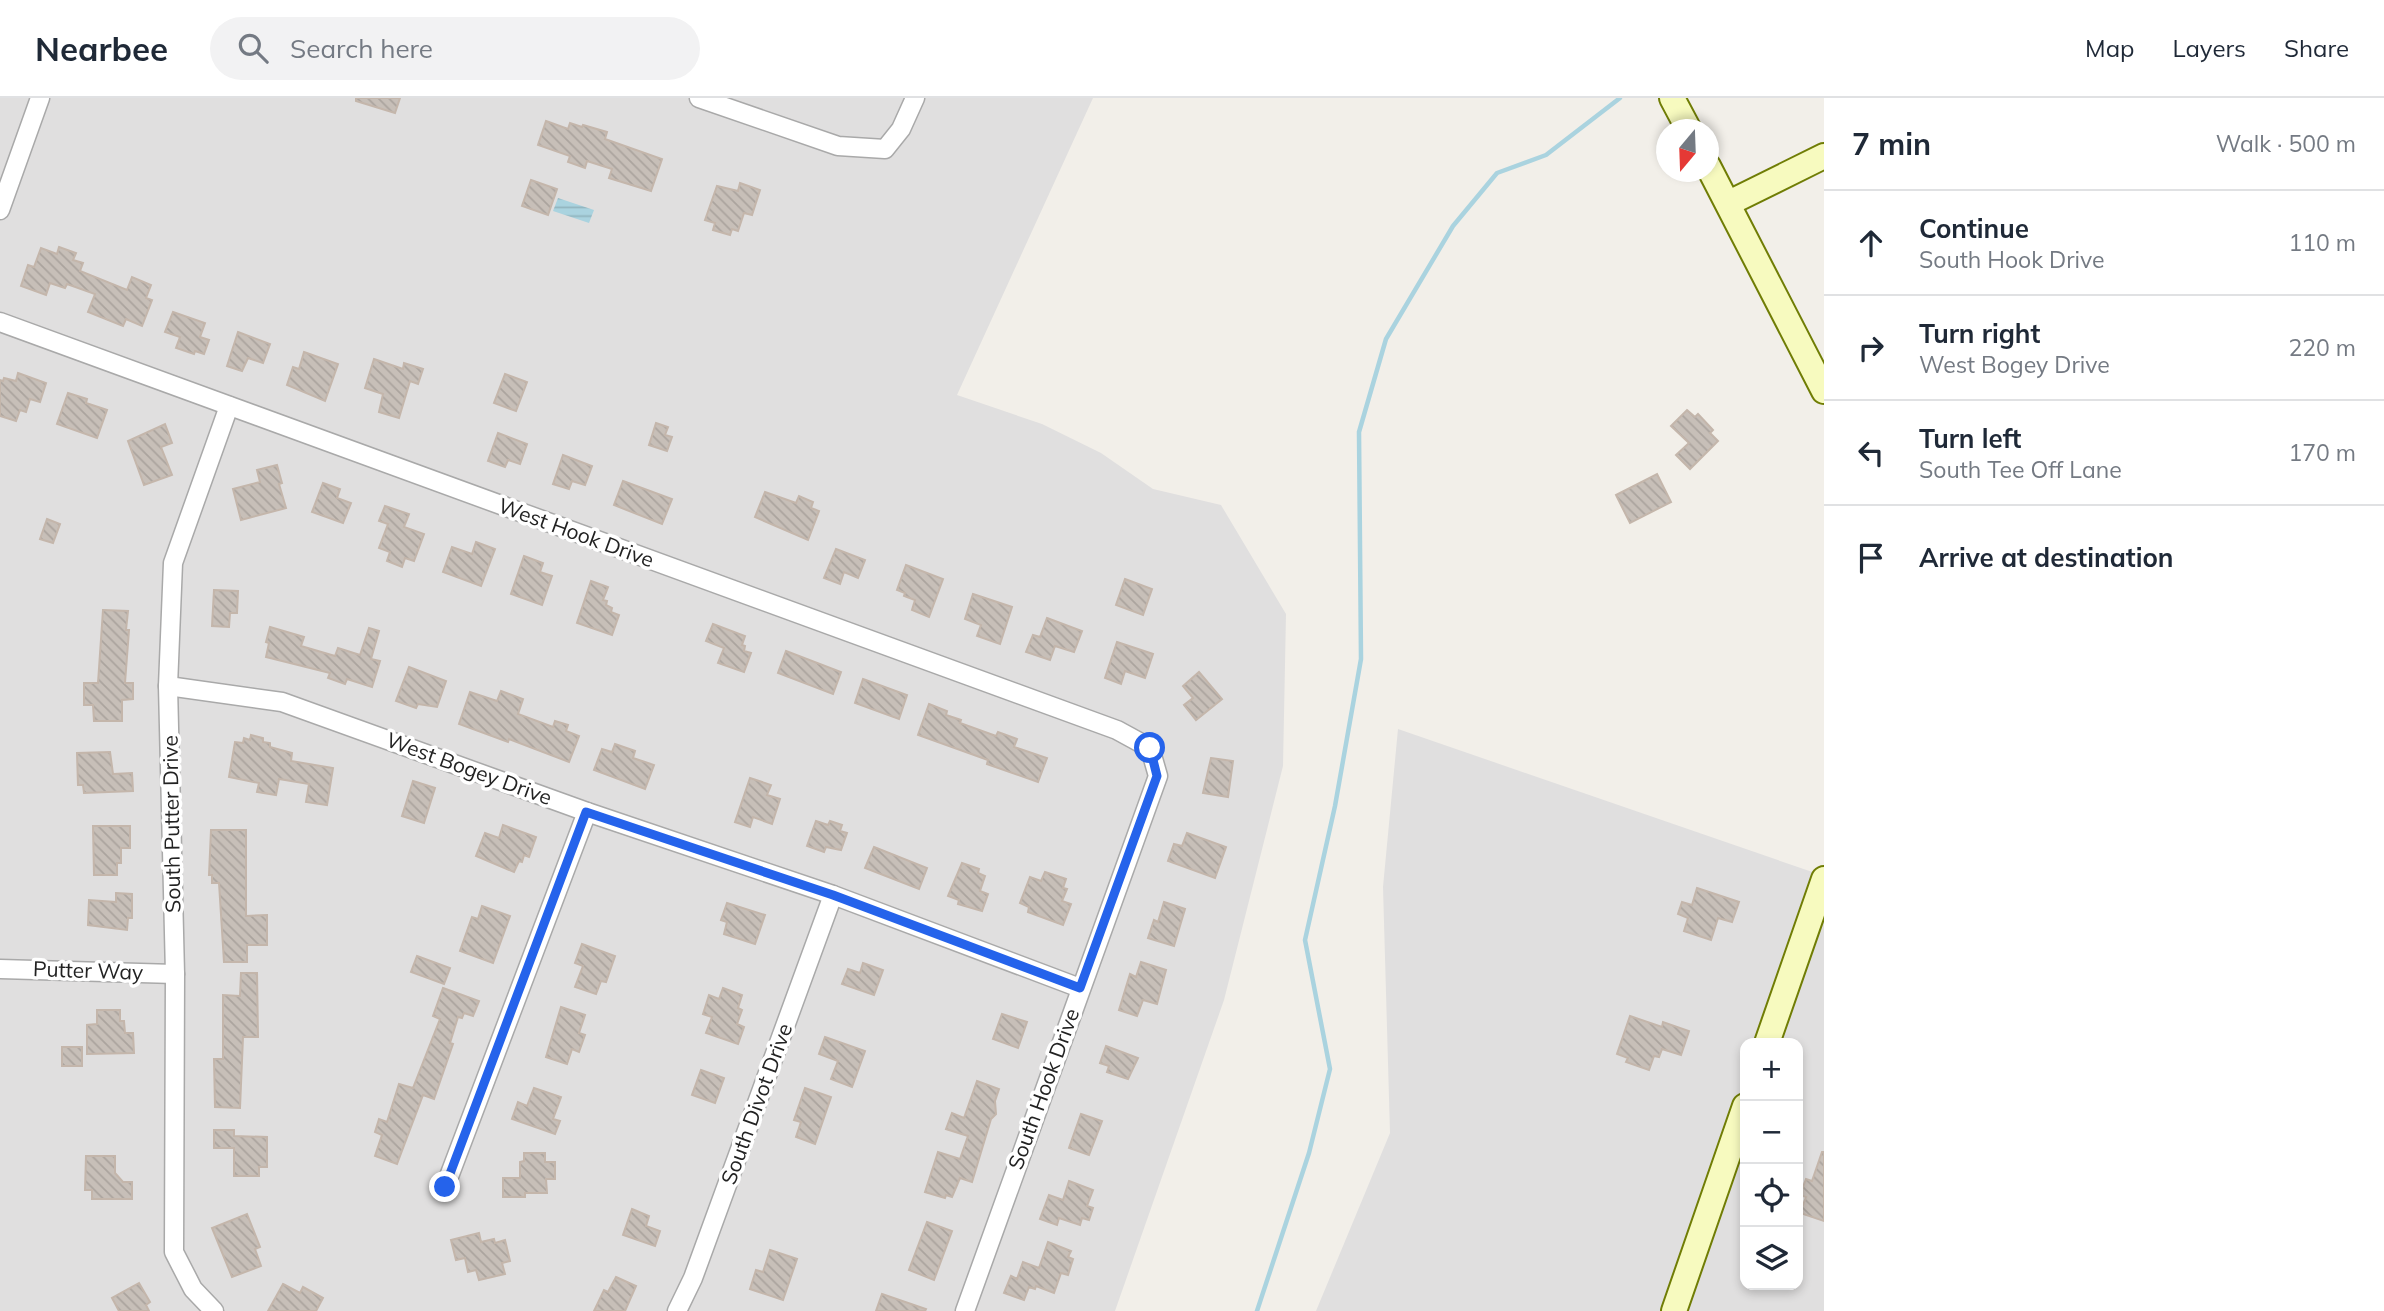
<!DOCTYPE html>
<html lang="en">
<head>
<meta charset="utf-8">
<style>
	body { margin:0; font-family:Mulish,sans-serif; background:#f2f2f3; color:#1f2937 }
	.controls { position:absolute; right:21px; bottom:21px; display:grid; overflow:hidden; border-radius:14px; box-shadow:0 4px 10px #0003 }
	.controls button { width:63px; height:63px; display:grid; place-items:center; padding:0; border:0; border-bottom:2px solid #e0e1e3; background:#fff; color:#1f2937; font:35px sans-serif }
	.compass { position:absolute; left:1656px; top:21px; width:63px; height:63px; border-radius:50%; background:#fff; box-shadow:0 4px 10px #0003; rotate:199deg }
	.stop { position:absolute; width:21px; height:21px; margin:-16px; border:5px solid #2563eb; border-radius:50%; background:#fff }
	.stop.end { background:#2563eb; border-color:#fff; box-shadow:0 2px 7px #0008 }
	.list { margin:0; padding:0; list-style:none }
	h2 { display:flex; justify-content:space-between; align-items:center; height:91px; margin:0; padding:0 28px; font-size:30px }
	h2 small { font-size:23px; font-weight:400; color:#747a83 }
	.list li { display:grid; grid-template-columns:46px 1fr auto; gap:21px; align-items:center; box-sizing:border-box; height:105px; padding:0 28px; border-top:2px solid #e0e1e3 }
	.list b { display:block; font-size:26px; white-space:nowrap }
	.list p { margin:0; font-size:23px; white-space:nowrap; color:#747a83 }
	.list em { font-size:23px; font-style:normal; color:#747a83 }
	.icon { flex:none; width:38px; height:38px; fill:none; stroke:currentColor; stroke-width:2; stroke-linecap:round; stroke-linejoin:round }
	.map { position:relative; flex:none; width:1824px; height:1213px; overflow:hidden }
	header { display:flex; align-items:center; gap:42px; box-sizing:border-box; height:98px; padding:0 35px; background:#fff; border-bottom:2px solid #e0e1e3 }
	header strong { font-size:33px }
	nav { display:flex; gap:38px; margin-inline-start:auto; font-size:24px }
	.search { width:490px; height:63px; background:#f2f2f3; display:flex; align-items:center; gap:18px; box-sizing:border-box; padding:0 24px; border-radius:38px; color:#747a83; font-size:26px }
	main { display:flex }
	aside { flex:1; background:#fff }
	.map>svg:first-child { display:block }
</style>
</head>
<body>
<header>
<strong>Nearbee</strong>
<div class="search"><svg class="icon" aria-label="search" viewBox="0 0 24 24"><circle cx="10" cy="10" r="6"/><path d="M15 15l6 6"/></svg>Search here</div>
<nav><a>Map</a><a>Layers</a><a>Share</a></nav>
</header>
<main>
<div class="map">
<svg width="1824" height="1213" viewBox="0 0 1824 1213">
	<defs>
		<pattern id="water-rules" width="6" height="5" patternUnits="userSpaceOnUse" patternTransform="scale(1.75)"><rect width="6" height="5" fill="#aad3df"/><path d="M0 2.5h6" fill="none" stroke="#92b5bf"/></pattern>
		<pattern id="building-back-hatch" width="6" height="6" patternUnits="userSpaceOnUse" patternTransform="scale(1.75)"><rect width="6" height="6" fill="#c7bfb8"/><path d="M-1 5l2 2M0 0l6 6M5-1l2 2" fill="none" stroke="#aba49e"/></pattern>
	</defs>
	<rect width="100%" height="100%" fill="#f2efe9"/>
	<!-- residential -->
	<g fill="#e0dfdf" fill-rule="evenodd">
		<path d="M 0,0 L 1093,0 L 957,297 L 1042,326 L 1101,355 L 1153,391 L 1221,407 L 1286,516 L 1283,668 L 1224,902 L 1115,1213 L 0,1213 Z"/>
		<path d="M 1398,631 L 1824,778 L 1824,1213 L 1316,1213 L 1390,1035 L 1383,789 ZM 1745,945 L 1798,945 L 1798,1187 L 1745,1187 Z"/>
	</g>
	<!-- water -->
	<path fill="url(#water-rules)" d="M 558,100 L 594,112 L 589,125 L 553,113 Z"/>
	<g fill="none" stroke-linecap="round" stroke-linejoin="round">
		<!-- stream -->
		<path stroke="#aad3df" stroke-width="4.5" d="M 1257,1213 L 1309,1055 L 1330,971 L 1305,842 L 1335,708 L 1361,561 L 1359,334 L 1386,241 L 1453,128 L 1497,75 L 1546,57 L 1620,0"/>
	</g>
	<!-- building -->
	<g fill="url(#building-back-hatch)" stroke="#c4b6ab" stroke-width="2">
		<path d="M 356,0 L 400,0 L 395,15 L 356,3 Z"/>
		<path d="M 546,23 L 568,31 L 570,25 L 582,29 L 583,27 L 607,34 L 605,41 L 662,61 L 651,93 L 609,80 L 612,71 L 587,63 L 585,70 L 568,64 L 570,58 L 538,47 Z"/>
		<path d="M 531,82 L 557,91 L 548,117 L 522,108 Z"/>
		<path d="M 740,85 L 760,92 L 752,117 L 744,115 L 738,133 L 732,131 L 730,137 L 713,132 L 715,125 L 705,122 L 717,88 L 738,93 Z"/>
		<path d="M 59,149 L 76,155 L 73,162 L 83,165 L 80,173 L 127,192 L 132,179 L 151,187 L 146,200 L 152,202 L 142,228 L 126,221 L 123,228 L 88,214 L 95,196 L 67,186 L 65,190 L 50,185 L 46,197 L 21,188 L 28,167 L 34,169 L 41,150 L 57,156 Z"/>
		<path d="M 173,214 L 205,225 L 200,239 L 209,242 L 204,256 L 195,253 L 194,256 L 176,250 L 180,239 L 165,234 Z"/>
		<path d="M 238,234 L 270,246 L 263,265 L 248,260 L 242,273 L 227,268 Z"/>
		<path d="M 304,254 L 338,266 L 325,303 L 287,287 L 293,269 L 299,271 Z"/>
		<path d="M 374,261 L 403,271 L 404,265 L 423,271 L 418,286 L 410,283 L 399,320 L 379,314 L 383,296 L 365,290 Z"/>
		<path d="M 18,275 L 46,285 L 40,304 L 30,301 L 26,314 L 20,312 L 16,323 L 0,318 L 0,282 L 3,283 L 4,280 L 16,283 Z"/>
		<path d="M 505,276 L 527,284 L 516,313 L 494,305 Z"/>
		<path d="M 68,295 L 87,301 L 86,305 L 107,312 L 97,340 L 57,326 Z"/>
		<path d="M 1687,312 L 1695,319 L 1698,316 L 1713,332 L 1710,335 L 1718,343 L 1690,371 L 1676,357 L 1689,345 L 1671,328 Z"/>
		<path d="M 656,325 L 668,329 L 665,337 L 672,339 L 667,353 L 649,347 Z"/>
		<path d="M 165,326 L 172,345 L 161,349 L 172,377 L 144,387 L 128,343 Z"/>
		<path d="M 498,335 L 527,346 L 520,366 L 508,362 L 505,369 L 488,363 Z"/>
		<path d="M 563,357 L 592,368 L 585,387 L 572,383 L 569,391 L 553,386 Z"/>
		<path d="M 277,367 L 282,385 L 279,386 L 286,410 L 241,422 L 233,391 L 260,384 L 257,372 Z"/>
		<path d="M 1657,376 L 1671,404 L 1630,425 L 1616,397 Z"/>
		<path d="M 623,383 L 672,401 L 662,426 L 614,407 Z"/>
		<path d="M 323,385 L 340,391 L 337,400 L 351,405 L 343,425 L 312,414 Z"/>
		<path d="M 765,394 L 796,405 L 799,398 L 813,404 L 811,410 L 819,413 L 808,442 L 755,419 Z"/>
		<path d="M 385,408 L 409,416 L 404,429 L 424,436 L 414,463 L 405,460 L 402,469 L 387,463 L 390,454 L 379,450 L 388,426 L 379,423 Z"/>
		<path d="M 47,421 L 60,426 L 53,445 L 40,441 Z"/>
		<path d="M 476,444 L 495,451 L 481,488 L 443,474 L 452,449 L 472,456 Z"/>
		<path d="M 836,451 L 865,462 L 858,480 L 844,474 L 840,486 L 824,480 Z"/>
		<path d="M 524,458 L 543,465 L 540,474 L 552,478 L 542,507 L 511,496 Z"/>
		<path d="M 906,467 L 943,481 L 929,519 L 912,512 L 915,502 L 904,498 L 905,495 L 897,492 Z"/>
		<path d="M 1125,481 L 1152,491 L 1143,517 L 1116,507 Z"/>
		<path d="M 591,483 L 608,489 L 603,502 L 607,503 L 606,507 L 612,510 L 611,514 L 619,517 L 612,537 L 577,525 Z"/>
		<path d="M 214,492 L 238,493 L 237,515 L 230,515 L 229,529 L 212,528 Z"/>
		<path d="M 973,496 L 1012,509 L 1000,546 L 977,538 L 981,527 L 965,521 Z"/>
		<path d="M 103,512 L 128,513 L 126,532 L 129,532 L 125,585 L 133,585 L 133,601 L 122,602 L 122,623 L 94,623 L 93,607 L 84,607 L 84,585 L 98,585 Z"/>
		<path d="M 1047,520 L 1082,533 L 1074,554 L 1055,548 L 1050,562 L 1026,554 L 1033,537 L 1040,539 Z"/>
		<path d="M 713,526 L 745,538 L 742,547 L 745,548 L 744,553 L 751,555 L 744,574 L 718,565 L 724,550 L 706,543 Z"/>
		<path d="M 270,529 L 304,539 L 301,548 L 335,558 L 338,550 L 360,557 L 369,530 L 379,533 L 371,561 L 380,563 L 372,589 L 347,581 L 345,586 L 328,580 L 330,575 L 266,559 L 269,545 L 266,544 Z"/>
		<path d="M 1117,544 L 1153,556 L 1145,580 L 1125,573 L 1121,586 L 1105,580 Z"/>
		<path d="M 786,553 L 841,574 L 833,596 L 778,575 Z"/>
		<path d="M 409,569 L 446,583 L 437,609 L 418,606 L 416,610 L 396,603 Z"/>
		<path d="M 1199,574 L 1222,601 L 1196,622 L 1184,607 L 1193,600 L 1183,588 Z"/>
		<path d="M 863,581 L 907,597 L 899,621 L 855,605 Z"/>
		<path d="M 501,593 L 523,601 L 518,616 L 553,629 L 555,623 L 568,627 L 566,633 L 579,638 L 569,664 L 509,641 L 508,644 L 459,626 L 470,594 L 497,603 Z"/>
		<path d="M 929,606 L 947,613 L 946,617 L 961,622 L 960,625 L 996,638 L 998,634 L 1017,641 L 1014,649 L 1047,660 L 1038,684 L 987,666 L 988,662 L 918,637 Z"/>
		<path d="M 251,637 L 263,640 L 263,644 L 270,645 L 270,649 L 292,655 L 291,663 L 333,670 L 327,707 L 306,704 L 309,686 L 279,681 L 276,697 L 257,694 L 259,685 L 229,679 L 235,644 L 243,645 L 244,640 L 250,642 Z"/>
		<path d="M 615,646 L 635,653 L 633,660 L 654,667 L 645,691 L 594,672 L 602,651 L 612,654 Z"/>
		<path d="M 110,654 L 113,676 L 132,675 L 133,693 L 84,695 L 83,687 L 78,687 L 77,655 Z"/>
		<path d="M 1211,660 L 1233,663 L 1228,699 L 1203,695 Z"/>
		<path d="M 750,680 L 771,687 L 767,697 L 780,701 L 772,726 L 753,719 L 750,729 L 735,724 Z"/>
		<path d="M 413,683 L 435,690 L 424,725 L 402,718 Z"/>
		<path d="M 816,723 L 828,727 L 830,723 L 842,727 L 840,733 L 847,735 L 841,752 L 826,749 L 824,754 L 807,748 Z"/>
		<path d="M 503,727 L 536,739 L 529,759 L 524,757 L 522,764 L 519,763 L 514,774 L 476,758 L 485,735 L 499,740 Z"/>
		<path d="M 93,728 L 130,728 L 130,750 L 121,750 L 121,765 L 117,765 L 117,777 L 94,777 Z"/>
		<path d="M 211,732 L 246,732 L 246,818 L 267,817 L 267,847 L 247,847 L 247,864 L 224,864 L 219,785 L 212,785 L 212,777 L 209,777 Z"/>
		<path d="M 1187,735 L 1226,749 L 1215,780 L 1168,763 L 1174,746 L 1182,748 Z"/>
		<path d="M 874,749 L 927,770 L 919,791 L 865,770 Z"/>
		<path d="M 962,765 L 979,771 L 978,775 L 985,778 L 980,793 L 988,796 L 982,813 L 958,806 L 959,802 L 948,798 Z"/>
		<path d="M 1045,774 L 1066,781 L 1063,790 L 1067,791 L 1062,803 L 1071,806 L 1063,827 L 1028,814 L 1029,809 L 1020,805 L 1030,779 L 1041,783 Z"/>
		<path d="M 1697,790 L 1739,804 L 1732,824 L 1718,820 L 1711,842 L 1684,833 L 1688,820 L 1678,816 L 1682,804 L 1692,807 Z"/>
		<path d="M 116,795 L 132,796 L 132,820 L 128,820 L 127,832 L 88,827 L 89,802 L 116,804 Z"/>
		<path d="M 1164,804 L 1185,811 L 1174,848 L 1148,840 L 1154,822 L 1158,824 Z"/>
		<path d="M 727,805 L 765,817 L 755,846 L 724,836 L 727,824 L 721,822 Z"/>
		<path d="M 482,808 L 510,818 L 493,865 L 460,853 L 472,819 L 478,821 Z"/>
		<path d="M 582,846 L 615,858 L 606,884 L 601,883 L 596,896 L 575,889 L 583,868 L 575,865 Z"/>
		<path d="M 417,858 L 450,870 L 444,886 L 411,874 Z"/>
		<path d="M 1141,864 L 1166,872 L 1157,906 L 1143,902 L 1137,918 L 1119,912 L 1130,876 L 1136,879 Z"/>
		<path d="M 863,865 L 883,872 L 874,897 L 842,886 L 848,871 L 860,875 Z"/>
		<path d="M 241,875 L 257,875 L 258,939 L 243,939 L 240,1010 L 215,1009 L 214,961 L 223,961 L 223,897 L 240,898 Z"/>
		<path d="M 443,890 L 479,903 L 473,918 L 464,915 L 462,920 L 458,919 L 450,945 L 453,946 L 434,1001 L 423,997 L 397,1066 L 375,1058 L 382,1037 L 375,1034 L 379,1021 L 387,1024 L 399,986 L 413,990 L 440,921 L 433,918 Z"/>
		<path d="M 723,890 L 742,897 L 738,910 L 742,912 L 737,926 L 744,929 L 738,946 L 706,935 L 712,919 L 703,916 L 709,897 L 719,901 Z"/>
		<path d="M 561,909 L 585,917 L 579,935 L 585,937 L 579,954 L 572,951 L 567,966 L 546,959 Z"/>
		<path d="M 97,912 L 120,912 L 120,923 L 124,923 L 125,935 L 133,935 L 134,955 L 87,956 L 87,927 L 97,926 Z"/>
		<path d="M 1002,916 L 1027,924 L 1018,950 L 993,941 Z"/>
		<path d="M 1630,918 L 1662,929 L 1663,924 L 1689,933 L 1681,957 L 1662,951 L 1659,959 L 1654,958 L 1649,972 L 1626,964 L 1628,960 L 1617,956 Z"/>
		<path d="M 825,939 L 865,953 L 852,989 L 831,981 L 838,963 L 819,956 Z"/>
		<path d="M 1106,948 L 1138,960 L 1128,981 L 1107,974 L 1109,968 L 1100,965 Z"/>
		<rect x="62" y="949" width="20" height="19"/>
		<path d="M 701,972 L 724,980 L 715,1005 L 692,997 Z"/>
		<path d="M 977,983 L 999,991 L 995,1003 L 996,1016 L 991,1021 L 972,1084 L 960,1080 L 952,1099 L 946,1097 L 945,1100 L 925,1094 L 938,1054 L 960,1061 L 968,1038 L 946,1031 L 952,1015 L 964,1020 Z"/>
		<path d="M 534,990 L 561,999 L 553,1021 L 560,1023 L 555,1036 L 512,1021 L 518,1004 L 527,1008 Z"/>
		<path d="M 805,990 L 831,999 L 815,1046 L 796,1039 L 801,1024 L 794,1022 Z"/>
		<path d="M 1081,1016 L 1102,1023 L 1089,1057 L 1069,1050 Z"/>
		<path d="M 214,1032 L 234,1032 L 234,1038 L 267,1039 L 267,1069 L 259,1069 L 259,1078 L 234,1078 L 234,1050 L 214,1050 Z"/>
		<path d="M 1822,1054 L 1824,1054 L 1824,1123 L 1800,1115 L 1806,1099 L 1800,1097 L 1806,1081 L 1812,1083 Z"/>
		<path d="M 524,1055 L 545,1055 L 545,1064 L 555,1064 L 555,1081 L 546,1081 L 547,1095 L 525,1095 L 525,1099 L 503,1099 L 503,1080 L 520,1080 L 520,1064 L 524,1063 Z"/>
		<path d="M 86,1058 L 115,1058 L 115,1075 L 123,1084 L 132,1084 L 132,1101 L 92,1101 L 92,1092 L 85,1092 Z"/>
		<path d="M 1069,1083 L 1093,1092 L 1087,1108 L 1093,1110 L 1089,1122 L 1082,1120 L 1080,1127 L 1059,1120 L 1057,1127 L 1040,1121 L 1049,1097 L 1063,1102 Z"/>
		<path d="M 632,1111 L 649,1118 L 646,1128 L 660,1133 L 655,1148 L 623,1137 Z"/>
		<path d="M 247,1116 L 260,1149 L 255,1151 L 261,1168 L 232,1179 L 212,1130 Z"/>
		<path d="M 927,1124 L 952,1133 L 934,1182 L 909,1172 Z"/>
		<path d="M 479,1135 L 481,1144 L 494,1141 L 495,1145 L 505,1142 L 510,1163 L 502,1165 L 505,1176 L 479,1182 L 476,1172 L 468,1174 L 465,1160 L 456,1162 L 451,1142 Z"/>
		<path d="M 1048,1144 L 1071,1153 L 1068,1159 L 1073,1161 L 1068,1177 L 1061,1175 L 1054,1195 L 1036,1188 L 1035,1191 L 1029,1189 L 1024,1202 L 1004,1195 L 1011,1178 L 1017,1181 L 1023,1164 L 1039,1170 Z"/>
		<path d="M 770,1152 L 797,1161 L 783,1202 L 750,1191 L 756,1172 L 763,1174 Z"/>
		<path d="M 616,1179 L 636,1188 L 625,1213 L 594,1213 L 604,1192 L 608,1194 Z"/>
		<path d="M 139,1185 L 150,1204 L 146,1207 L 149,1213 L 119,1213 L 112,1200 Z"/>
		<path d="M 283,1186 L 300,1195 L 303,1189 L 323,1200 L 316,1213 L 268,1213 Z"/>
		<path d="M 882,1196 L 926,1211 L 925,1213 L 876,1213 Z"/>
	</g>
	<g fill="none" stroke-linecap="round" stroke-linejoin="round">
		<!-- street casing -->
		<g stroke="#a9a9a9" stroke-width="21">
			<g id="street">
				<path d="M 699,0 L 838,48 L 885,51 L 901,31 L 915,0"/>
				<path d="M 0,112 L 40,0"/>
				<path d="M 0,224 L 1117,632 L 1150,650 L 1158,678 L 965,1213"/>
				<path d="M 168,588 L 282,604 L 587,714 L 833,797 L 1080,890"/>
				<path d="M 0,871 L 175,876"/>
				<path d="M 445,1089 L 587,714"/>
				<path d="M 214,1213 L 193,1191 L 174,1154 L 175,876 L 168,588 L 173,465 L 229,308"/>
				<path d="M 677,1213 L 693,1180 L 833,797"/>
			</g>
		</g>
		<!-- secondary casing -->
		<g stroke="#707d05" stroke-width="28">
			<g id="secondary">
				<path d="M 1672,0 L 1689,32"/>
				<path d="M 1708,68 L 1824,293"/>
				<path d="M 1729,105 L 1824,58"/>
				<path d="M 1767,945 L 1824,781"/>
				<path d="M 1674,1213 L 1745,1008"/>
			</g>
		</g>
		<!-- street -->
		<use href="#street" stroke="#fff" stroke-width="18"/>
		<!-- secondary -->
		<use href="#secondary" stroke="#f7fabf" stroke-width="24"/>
	</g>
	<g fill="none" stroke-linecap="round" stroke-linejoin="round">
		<!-- route -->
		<path stroke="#2563eb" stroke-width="9" d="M 445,1089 L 586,714 L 833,797 L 1080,890 L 1157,678 L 1150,650"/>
	</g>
	<g text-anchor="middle" stroke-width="7" stroke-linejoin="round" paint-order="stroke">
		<!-- street labels -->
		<g font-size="21" fill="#222" stroke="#fff">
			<text transform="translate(576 435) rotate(20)" y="7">West Hook Drive</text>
			<text transform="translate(469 671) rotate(20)" y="7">West Bogey Drive</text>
			<text transform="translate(172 726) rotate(-91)" y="7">South Putter Drive</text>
			<text transform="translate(88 873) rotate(2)" y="7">Putter Way</text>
			<text transform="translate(1044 991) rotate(-70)" y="7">South Hook Drive</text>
			<text transform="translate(757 1006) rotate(-70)" y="7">South Divot Drive</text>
		</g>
	</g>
</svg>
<div class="controls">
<button>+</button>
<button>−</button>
<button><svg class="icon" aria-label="locate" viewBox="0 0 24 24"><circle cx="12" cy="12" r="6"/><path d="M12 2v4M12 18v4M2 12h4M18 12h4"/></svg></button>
<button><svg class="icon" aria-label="layers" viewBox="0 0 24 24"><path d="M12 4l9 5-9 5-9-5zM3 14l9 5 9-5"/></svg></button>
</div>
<svg class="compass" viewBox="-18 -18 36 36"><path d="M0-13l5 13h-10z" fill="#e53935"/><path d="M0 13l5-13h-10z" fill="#747a83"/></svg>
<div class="stop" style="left:1150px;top:650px"></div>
<div class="stop end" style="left:445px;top:1089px"></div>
</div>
<aside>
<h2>7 min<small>Walk · 500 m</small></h2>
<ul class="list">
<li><svg class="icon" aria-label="ahead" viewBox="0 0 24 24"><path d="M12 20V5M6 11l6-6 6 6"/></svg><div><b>Continue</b><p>South Hook Drive</p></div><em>110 m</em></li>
<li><svg class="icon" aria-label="right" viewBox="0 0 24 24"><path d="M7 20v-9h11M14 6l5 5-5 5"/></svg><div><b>Turn right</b><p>West Bogey Drive</p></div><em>220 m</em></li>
<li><svg class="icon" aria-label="left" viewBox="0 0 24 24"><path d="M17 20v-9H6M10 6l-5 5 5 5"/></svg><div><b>Turn left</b><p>South Tee Off Lane</p></div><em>170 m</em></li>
<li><svg class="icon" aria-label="arrive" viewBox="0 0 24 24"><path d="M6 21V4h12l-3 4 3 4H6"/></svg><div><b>Arrive at destination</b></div></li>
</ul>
</aside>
</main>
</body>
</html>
